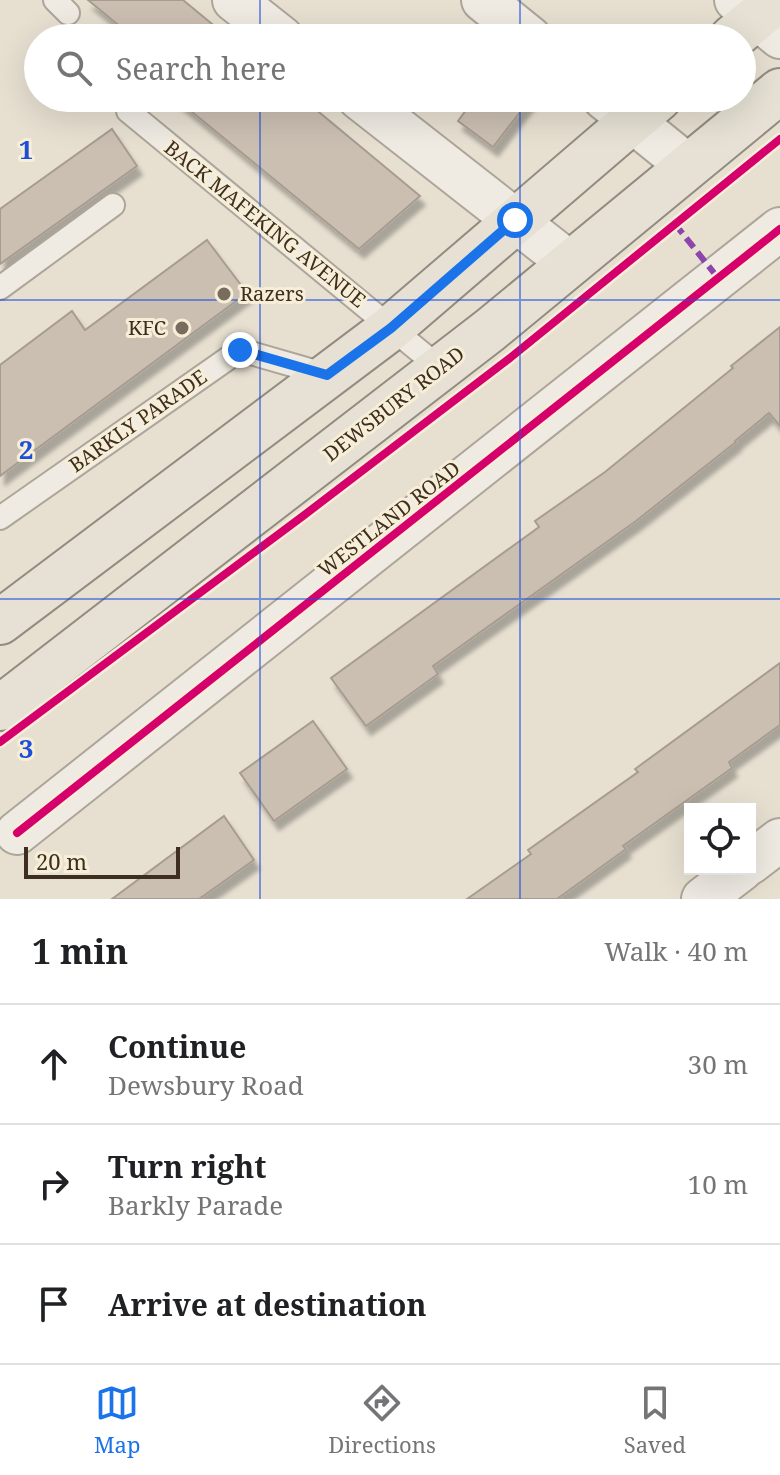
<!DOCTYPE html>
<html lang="en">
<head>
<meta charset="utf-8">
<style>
	body { margin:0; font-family:"Noto Serif",serif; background:#f2f2f2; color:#202124 }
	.controls { position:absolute; right:24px; bottom:24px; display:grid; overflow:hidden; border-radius:0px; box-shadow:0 8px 32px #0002 }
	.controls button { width:72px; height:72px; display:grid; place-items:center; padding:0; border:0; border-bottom:2px solid #e0e0e0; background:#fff; color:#202124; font:40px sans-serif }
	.scale { position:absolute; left:24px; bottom:20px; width:156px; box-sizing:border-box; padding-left:8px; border:4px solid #3d2e20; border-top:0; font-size:22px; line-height:28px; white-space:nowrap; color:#3d2e20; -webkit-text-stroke:6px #f7eed8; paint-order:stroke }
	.stop { position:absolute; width:24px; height:24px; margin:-18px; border:6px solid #1a73e8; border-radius:50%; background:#fff }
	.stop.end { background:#1a73e8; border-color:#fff; box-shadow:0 2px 8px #0008 }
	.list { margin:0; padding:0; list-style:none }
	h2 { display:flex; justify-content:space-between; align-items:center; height:104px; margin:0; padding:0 32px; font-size:34px }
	h2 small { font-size:26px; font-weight:400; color:#757577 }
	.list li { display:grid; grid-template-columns:52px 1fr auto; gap:24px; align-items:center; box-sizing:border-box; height:120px; padding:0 32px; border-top:2px solid #e0e0e0 }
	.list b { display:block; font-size:30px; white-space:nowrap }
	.list p { margin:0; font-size:26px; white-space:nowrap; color:#757577 }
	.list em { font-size:26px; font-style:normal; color:#757577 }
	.icon { flex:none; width:44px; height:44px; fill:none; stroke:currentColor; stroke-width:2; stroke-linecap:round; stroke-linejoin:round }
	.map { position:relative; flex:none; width:780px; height:899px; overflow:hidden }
	.search { position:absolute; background:#fff; box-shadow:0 8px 32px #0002; left:24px; right:24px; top:24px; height:88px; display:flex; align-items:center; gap:20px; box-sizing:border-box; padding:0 28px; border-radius:44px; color:#757577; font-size:30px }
	.sheet { height:464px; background:#fff }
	nav { display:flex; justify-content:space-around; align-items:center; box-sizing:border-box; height:112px; border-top:2px solid #e0e0e0; background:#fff; font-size:22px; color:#757577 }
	nav a { display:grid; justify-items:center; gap:4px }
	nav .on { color:#1a73e8 }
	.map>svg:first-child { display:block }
</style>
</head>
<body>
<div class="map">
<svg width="780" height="899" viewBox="0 0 780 899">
	<defs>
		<filter id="shadow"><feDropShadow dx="5" dy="9" stdDeviation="2" flood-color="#0004"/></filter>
	</defs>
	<rect width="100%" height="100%" fill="#e7e0d1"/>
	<!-- building -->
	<g fill="#cbbfb2" stroke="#a89c90" stroke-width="2" filter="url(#shadow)">
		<path d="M 88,0 L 183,0 L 229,38 L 134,38 Z"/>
		<path d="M 175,98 L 302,98 L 420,196 L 359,249 Z"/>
		<path d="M 475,98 L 531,98 L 493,147 L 458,121 Z"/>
		<path d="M 112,129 L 137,166 L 0,264 L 0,209 Z"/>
		<path d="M 207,240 L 247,293 L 0,476 L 0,365 L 72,311 L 85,330 Z"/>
		<path d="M 780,327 L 780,426 L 769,413 L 735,441 L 736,442 L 636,521 L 433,666 L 438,674 L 366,726 L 331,678 L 539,527 L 535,521 L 605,472 L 733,368 L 731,366 Z"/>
		<path d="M 780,663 L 780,725 L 729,762 L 732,768 L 623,846 L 626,849 L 557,899 L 467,899 L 531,854 L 528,850 L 638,772 L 635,769 Z"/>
		<path d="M 313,721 L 347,769 L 274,821 L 240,773 Z"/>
		<path d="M 224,816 L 254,860 L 199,899 L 112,899 Z"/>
	</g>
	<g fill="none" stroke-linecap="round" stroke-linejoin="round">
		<!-- lane casing -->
		<g stroke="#ada599" stroke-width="26">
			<g id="lane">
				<path d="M 55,0 L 68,13"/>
				<path d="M 128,111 L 440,368"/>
				<path d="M 0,288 L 113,205"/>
				<path d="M 0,518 L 240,350 L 327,375"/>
			</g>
		</g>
		<!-- street casing -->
		<g stroke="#ada599" stroke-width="46">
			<g id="street">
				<path d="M 234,0 L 282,38"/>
				<path d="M 483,0 L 530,38"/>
				<path d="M 736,0 L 780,37"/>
				<path d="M 359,98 L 571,264"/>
				<path d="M 604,98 L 688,166"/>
				<path d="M 17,833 L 780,229"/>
				<path d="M 750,863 L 780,840"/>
				<path d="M 703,899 L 742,869"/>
			</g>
		</g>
		<!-- primary casing -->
		<g stroke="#928b80" stroke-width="48">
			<g id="primary">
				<path d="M 732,38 L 778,0"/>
				<path d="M 0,622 L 391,328 L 659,98"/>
				<path d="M 0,708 L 490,330 L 780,91"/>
			</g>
		</g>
		<!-- lane -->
		<use href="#lane" stroke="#efebe3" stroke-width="22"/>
		<!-- street -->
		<use href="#street" stroke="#efebe3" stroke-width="42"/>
		<!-- primary -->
		<use href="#primary" stroke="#e6e1d4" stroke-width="44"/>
		<!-- quiet -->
		<path stroke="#8e44ad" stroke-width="6" stroke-dasharray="12 6" stroke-linecap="butt" d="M 675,224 L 718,278"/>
		<!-- cycleway casing -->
		<g stroke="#f7eed8" stroke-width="13">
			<g id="cycleway">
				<path d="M 0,742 L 303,516 L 510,358 L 780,139"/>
				<path d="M 17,833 L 780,229"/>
			</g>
		</g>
		<!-- cycleway -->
		<use href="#cycleway" stroke="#d6006c" stroke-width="8"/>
	</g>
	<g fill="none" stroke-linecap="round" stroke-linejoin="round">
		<!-- route -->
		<path stroke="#1a73e8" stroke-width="10" d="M 240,350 L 327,375 L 391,328 L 515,220"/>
	</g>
	<!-- grid -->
	<path fill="none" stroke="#1d4ed8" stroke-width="2" stroke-opacity="0.55" d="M 260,0 L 260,38M 520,0 L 520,38M 260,98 L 260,899M 520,98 L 520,899M 0,300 L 780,300M 0,599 L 780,599"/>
	<!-- markers -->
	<g fill="#786c5e" stroke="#f7eed8" stroke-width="3">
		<circle cx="224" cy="294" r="8"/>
		<circle cx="182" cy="328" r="8"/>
	</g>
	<g text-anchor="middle" stroke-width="6" stroke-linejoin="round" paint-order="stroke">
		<!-- street labels -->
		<g font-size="20" fill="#3d2e20" stroke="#f7eed8">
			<text transform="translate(265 224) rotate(39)" y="7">BACK MAFEKING AVENUE</text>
			<text transform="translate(394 404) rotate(-38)" y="7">DEWSBURY ROAD</text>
			<text transform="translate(138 421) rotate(-35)" y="7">BARKLY PARADE</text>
			<text transform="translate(389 519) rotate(-38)" y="7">WESTLAND ROAD</text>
		</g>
		<!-- poi labels -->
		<g font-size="20" fill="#3d2e20" stroke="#f7eed8" text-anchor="start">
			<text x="240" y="301">Razers</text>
			<text x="166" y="335" text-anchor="end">KFC</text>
		</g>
	</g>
	<g font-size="26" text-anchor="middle" font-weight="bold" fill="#1d4ed8" stroke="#f7eed8" stroke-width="6" stroke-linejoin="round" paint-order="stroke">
		<text x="26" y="159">1</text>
		<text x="26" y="459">2</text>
		<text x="26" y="758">3</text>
	</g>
</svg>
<div class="controls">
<button><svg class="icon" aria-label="locate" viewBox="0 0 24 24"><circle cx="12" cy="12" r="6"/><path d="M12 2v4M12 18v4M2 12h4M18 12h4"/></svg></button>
</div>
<div class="scale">20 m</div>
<div class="stop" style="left:515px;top:220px"></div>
<div class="stop end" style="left:240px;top:350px"></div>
<div class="search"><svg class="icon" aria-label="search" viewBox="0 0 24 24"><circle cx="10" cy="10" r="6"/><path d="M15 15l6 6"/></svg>Search here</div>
</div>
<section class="sheet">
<h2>1 min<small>Walk · 40 m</small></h2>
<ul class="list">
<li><svg class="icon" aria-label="ahead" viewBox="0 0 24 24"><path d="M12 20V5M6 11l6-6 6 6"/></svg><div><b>Continue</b><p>Dewsbury Road</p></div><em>30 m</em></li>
<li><svg class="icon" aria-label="right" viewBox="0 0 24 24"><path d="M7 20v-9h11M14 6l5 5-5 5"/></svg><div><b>Turn right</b><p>Barkly Parade</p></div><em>10 m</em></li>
<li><svg class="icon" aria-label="arrive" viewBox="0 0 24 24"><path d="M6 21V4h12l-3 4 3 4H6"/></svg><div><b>Arrive at destination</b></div></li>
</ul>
</section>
<nav>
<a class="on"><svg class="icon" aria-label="map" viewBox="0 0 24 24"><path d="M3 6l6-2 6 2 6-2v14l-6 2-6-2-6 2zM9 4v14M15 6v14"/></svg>Map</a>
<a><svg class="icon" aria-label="directions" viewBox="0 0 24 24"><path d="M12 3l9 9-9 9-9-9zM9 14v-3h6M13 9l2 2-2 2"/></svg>Directions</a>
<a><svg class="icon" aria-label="saved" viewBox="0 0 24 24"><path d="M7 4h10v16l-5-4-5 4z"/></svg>Saved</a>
</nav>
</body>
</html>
